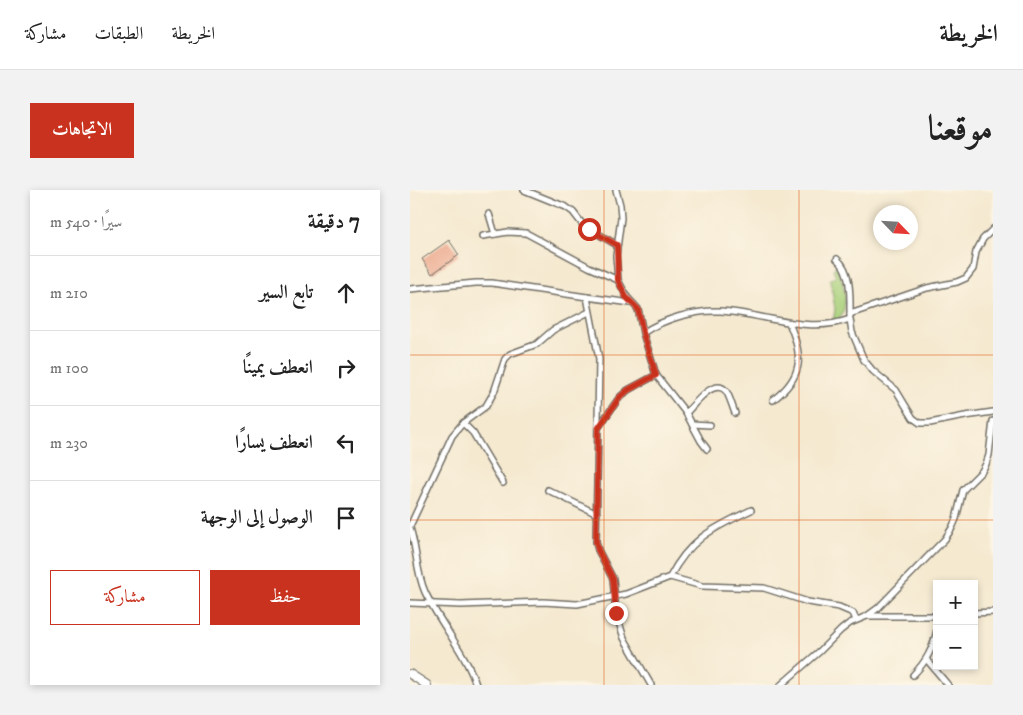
<!DOCTYPE html>
<html lang="ar">
<head>
<meta charset="utf-8">
<style>
	body { margin:0; font-family:"IM FELL DW Pica",Amiri,serif; background:#f2f2f2; color:#222; direction:rtl }
	.controls { position:absolute; right:15px; bottom:15px; display:grid; overflow:hidden; border-radius:0px; box-shadow:0 2px 8px #0003 }
	.controls button { width:45px; height:45px; display:grid; place-items:center; padding:0; border:0; border-bottom:1px solid #e0e0e0; background:#fff; color:#222; font:25px sans-serif }
	.compass { position:absolute; left:463px; top:15px; width:45px; height:45px; border-radius:50%; background:#fff; box-shadow:0 2px 8px #0003; rotate:115deg }
	.stop { position:absolute; width:15px; height:15px; margin:-11px; border:4px solid #c8321e; border-radius:50%; background:#fff }
	.stop.end { background:#c8321e; border-color:#fff; box-shadow:0 1px 5px #0008 }
	.list { margin:0; padding:0; list-style:none }
	h2 { display:flex; justify-content:space-between; align-items:center; height:65px; margin:0; padding:0 20px; font-size:21px }
	h2 small { font-size:16px; font-weight:400; color:#767676 }
	.list li { display:grid; grid-template-columns:32px 1fr auto; gap:15px; align-items:center; box-sizing:border-box; height:75px; padding:0 20px; border-top:1px solid #e0e0e0 }
	.list b { display:block; font-size:19px; white-space:nowrap }
	.list em { font-size:16px; font-style:normal; color:#767676 }
	.actions { display:flex; gap:10px; padding:15px 20px }
	.actions a { flex:1; padding:11px 0; border:1px solid #c8321e; border-radius:0px; text-align:center; font-size:18px; color:#c8321e }
	.actions .main { background:#c8321e; color:#fff }
	.icon { flex:none; width:28px; height:28px; fill:none; stroke:currentColor; stroke-width:2; stroke-linecap:round; stroke-linejoin:round }
	.map { position:relative; flex:none; width:583px; height:495px; overflow:hidden; direction:ltr; border-radius:0px }
	header { display:flex; align-items:center; gap:30px; box-sizing:border-box; height:70px; padding:0 25px; background:#fff; border-bottom:1px solid #e0e0e0 }
	header strong { font-size:24px }
	nav { display:flex; gap:28px; margin-inline-start:auto; font-size:18px }
	.intro { display:flex; align-items:center; justify-content:space-between; box-sizing:border-box; height:120px; padding:0 30px }
	h1 { margin:0; font-size:35px }
	.button { padding:12px 22px; border-radius:0px; background:#c8321e; color:#fff; font-size:18px; font-weight:700 }
	main { display:flex; gap:30px; padding:0 30px }
	aside { flex:1; background:#fff; border-radius:0px; box-shadow:0 2px 8px #0003 }
	.map>svg:first-child { display:block }
</style>
</head>
<body>
<header>
<strong>الخريطة</strong>
<nav><a>الخريطة</a><a>الطبقات</a><a>مشاركة</a></nav>
</header>
<div class="intro"><h1>موقعنا</h1><a class="button">الاتجاهات</a></div>
<main>
<div class="map">
<svg width="583" height="495" viewBox="0 0 583 495">
	<rect width="100%" height="100%" fill="#fcf5e5"/>
	<filter id="ink" filterUnits="userSpaceOnUse"><feTurbulence type="fractalNoise" baseFrequency=".02" numOctaves="2"/><feDisplacementMap in="SourceGraphic" scale="10" xChannelSelector="R" yChannelSelector="G"/><feConvolveMatrix kernelMatrix="1 2 1 2 8 2 1 2 1" color-interpolation-filters="sRGB"/></filter>
	<filter id="wash" filterUnits="userSpaceOnUse"><feTurbulence type="fractalNoise" baseFrequency=".0096" numOctaves="4" result="noise"/><feDisplacementMap in="SourceGraphic" scale="20" xChannelSelector="R" yChannelSelector="G"/><feGaussianBlur stdDeviation="1.12" result="paint"/><feColorMatrix in="noise" values="0 0 0 0 0 0 0 0 0 0 0 0 0 0 0 0 0 1.4 0 .05"/><feComposite in="paint" operator="in"/></filter>
	<g filter="url(#wash)">
		<rect width="100%" height="100%" fill="#f5e9d0"/>
		<!-- green -->
		<path fill="#a9d07a" stroke="#6a7e52" d="M 426,76 C 434,92 441,117 427,132 L 423,132 L 425,119 L 420,89 L 426,87 L 423,79 Z"/>
		<g id="blocks">
			<!-- building -->
			<path fill="#eba488" d="M 39,50 L 49,65 L 22,84 L 12,69 Z"/>
		</g>
	</g>
	<g filter="url(#ink)">
		<use href="#blocks" fill-opacity="0" stroke="#726e65" stroke-width="1"/>
		<g fill="none" stroke-linecap="round" stroke-linejoin="round">
			<!-- street casing -->
			<g stroke="#726e65" stroke-width="8">
				<g id="street">
					<path d="M 114,0 L 156,17 L 163,22 L 173,35 L 207,55"/>
					<path d="M 206,0 L 210,15 L 211,28 L 206,66 L 208,90 L 217,107 L 228,119 L 233,143 L 246,185 L 276,223 L 291,251 L 297,259"/>
					<path d="M 79,24 L 85,44"/>
					<path d="M 73,46 L 98,42 L 116,43 L 179,77 L 208,90"/>
					<path d="M 427,69 C 442,81 440,109 440,126"/>
					<path d="M 0,99 L 66,93 L 82,93 L 177,107 L 189,169 L 186,352 L 188,360 L 203,389 L 206,423 L 214,448 L 241,495"/>
					<path d="M 177,107 L 221,113"/>
					<path d="M 440,124 L 517,98 L 547,92 L 556,88 L 563,79 L 566,62 L 573,49 L 583,39"/>
					<path d="M 233,143 C 253,129 285,120 310,121 C 354,123 396,145 440,129 L 442,142 L 454,170 L 463,181 L 486,200 L 503,228 L 510,233 L 520,233 L 555,226 L 583,222"/>
					<path d="M 363,210 C 393,187 394,167 379,133"/>
					<path d="M 276,223 C 284,215 304,187 316,201 C 320,207 322,216 325,223"/>
					<path d="M 53,233 L 63,243 L 93,293"/>
					<path d="M 282,234 L 300,235"/>
					<path d="M 188,238 L 209,208 L 218,200 L 246,185"/>
					<path d="M 138,300 L 187,324"/>
					<path d="M 0,336 L 42,246 L 53,233 L 76,216 L 84,202 L 95,169 L 100,164 L 127,154 L 143,140 L 179,122"/>
					<path d="M 0,338 C 7,359 6,382 15,402 C 29,432 57,465 66,495"/>
					<path d="M 260,387 C 280,348 304,338 341,320"/>
					<path d="M 0,413 L 51,415 L 133,412 L 167,414 L 216,404 L 260,387 L 292,396 L 354,398 L 398,412 L 429,417 L 443,423 L 446,430"/>
					<path d="M 564,423 L 583,422"/>
					<path d="M 458,426 L 527,426"/>
					<path d="M 517,470 L 538,495"/>
					<path d="M 503,485 C 517,471 523,458 527,440"/>
					<path d="M 371,495 L 410,461 L 431,440 L 440,433 L 457,426 L 468,418 L 535,349 L 542,338 L 546,329 L 553,300 L 572,281 L 576,274 L 579,265 L 583,231"/>
				</g>
			</g>
			<!-- primary casing -->
			<g stroke="#726e65" stroke-width="10">
				<path id="primary" d="M 0,484 L 17,495"/>
			</g>
			<!-- street -->
			<use href="#street" stroke="#fff" stroke-width="5"/>
			<!-- primary -->
			<use href="#primary" stroke="#fff" stroke-width="8"/>
		</g>
	</g>
	<g fill="none" stroke-linecap="round" stroke-linejoin="round" filter="url(#ink)">
		<!-- route -->
		<path stroke="#c8321e" stroke-width="6" d="M 179,39 L 207,55 L 208,90 L 216,107 L 228,119 L 233,143 L 246,185 L 218,200 L 209,208 L 188,239 L 186,352 L 188,360 L 203,389 L 206,423"/>
	</g>
	<!-- grid -->
	<path fill="none" stroke="#df570e" stroke-width="1" stroke-opacity="0.55" d="M 194,0 L 194,495M 389,0 L 389,495M 0,165 L 583,165M 0,330 L 583,330"/>
</svg>
<div class="controls">
<button>+</button>
<button>−</button>
</div>
<svg class="compass" viewBox="-18 -18 36 36"><path d="M0-13l5 13h-10z" fill="#e53935"/><path d="M0 13l5-13h-10z" fill="#767676"/></svg>
<div class="stop" style="left:179px;top:39px"></div>
<div class="stop end" style="left:206px;top:423px"></div>
</div>
<aside>
<h2>7 دقيقة<small>سيرًا · 540 m</small></h2>
<ul class="list">
<li><svg class="icon" aria-label="ahead" viewBox="0 0 24 24"><path d="M12 20V5M6 11l6-6 6 6"/></svg><div><b>تابع السير</b></div><em>210 m</em></li>
<li><svg class="icon" aria-label="right" viewBox="0 0 24 24"><path d="M7 20v-9h11M14 6l5 5-5 5"/></svg><div><b>انعطف يمينًا</b></div><em>100 m</em></li>
<li><svg class="icon" aria-label="left" viewBox="0 0 24 24"><path d="M17 20v-9H6M10 6l-5 5 5 5"/></svg><div><b>انعطف يسارًا</b></div><em>230 m</em></li>
<li><svg class="icon" aria-label="arrive" viewBox="0 0 24 24"><path d="M6 21V4h12l-3 4 3 4H6"/></svg><div><b>الوصول إلى الوجهة</b></div></li>
</ul>
<div class="actions"><a class="main">حفظ</a><a>مشاركة</a></div>
</aside>
</main>
</body>
</html>
